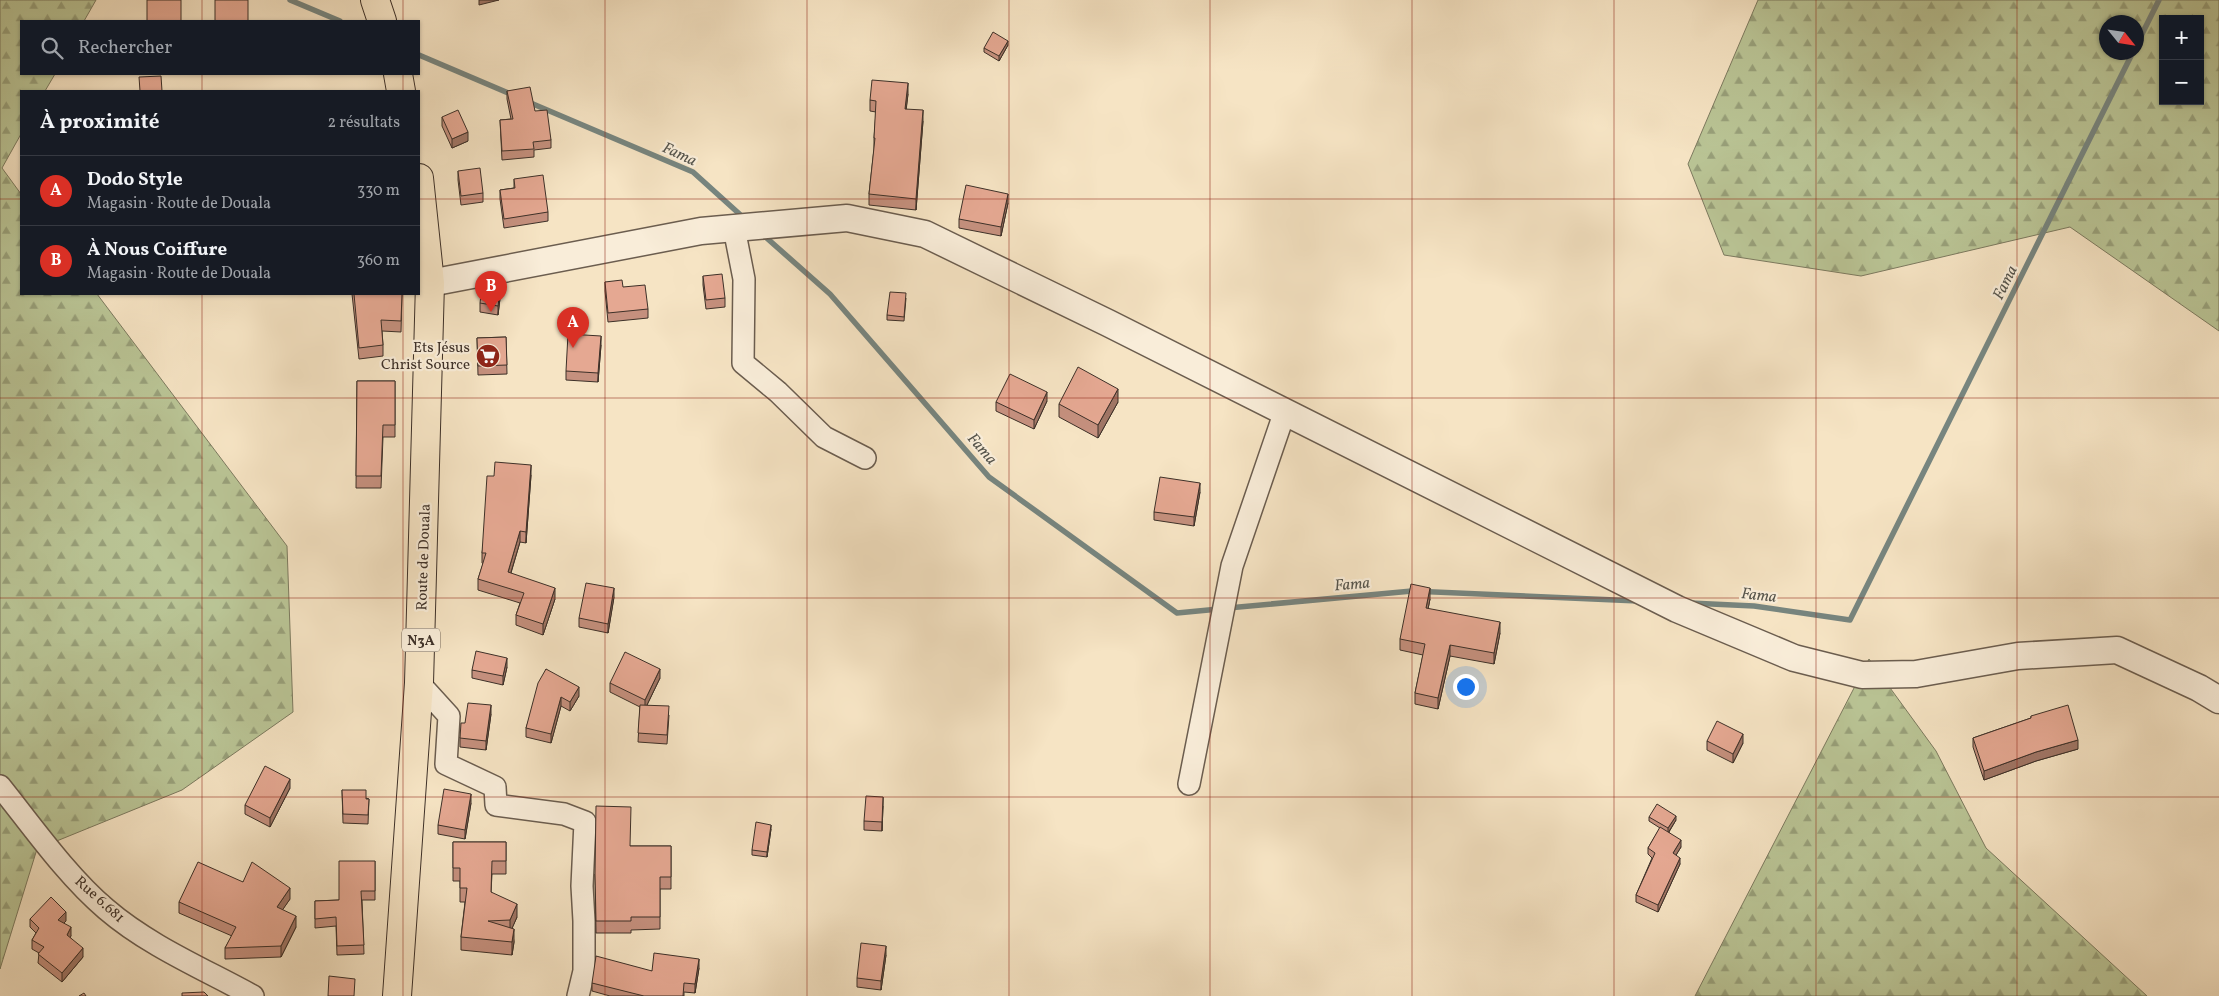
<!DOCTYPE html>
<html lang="fr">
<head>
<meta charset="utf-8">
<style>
	body { margin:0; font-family:Vollkorn,serif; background:#242831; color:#f1f3f6 }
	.controls { position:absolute; right:15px; top:15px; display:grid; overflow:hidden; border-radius:0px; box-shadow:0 1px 4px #0004 }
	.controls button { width:45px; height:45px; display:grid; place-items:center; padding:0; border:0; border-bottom:1px solid #363941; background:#171b24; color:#f1f3f6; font:25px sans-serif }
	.compass { position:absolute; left:2099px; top:15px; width:45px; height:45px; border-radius:50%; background:#171b24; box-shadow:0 1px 4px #0004; rotate:120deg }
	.you { position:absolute; left:1465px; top:686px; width:18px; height:18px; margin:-12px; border:4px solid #fff; border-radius:50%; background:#1a73e8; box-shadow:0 0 0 8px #1a73e833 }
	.badge { display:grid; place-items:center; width:32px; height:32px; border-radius:50%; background:#d93025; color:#fff; font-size:16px; font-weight:700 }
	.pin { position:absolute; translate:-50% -41px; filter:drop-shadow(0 1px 2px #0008) }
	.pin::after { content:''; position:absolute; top:26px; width:18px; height:15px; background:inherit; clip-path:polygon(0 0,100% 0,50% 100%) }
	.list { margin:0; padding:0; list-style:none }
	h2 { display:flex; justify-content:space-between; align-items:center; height:65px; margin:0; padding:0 20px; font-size:21px }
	h2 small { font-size:16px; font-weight:400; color:#9ea1a6 }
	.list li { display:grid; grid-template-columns:32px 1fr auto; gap:15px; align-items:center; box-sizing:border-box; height:70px; padding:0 20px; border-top:1px solid #363941 }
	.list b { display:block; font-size:19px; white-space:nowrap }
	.list p { margin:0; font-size:16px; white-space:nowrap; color:#9ea1a6 }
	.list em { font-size:16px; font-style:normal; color:#9ea1a6 }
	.icon { flex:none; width:28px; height:28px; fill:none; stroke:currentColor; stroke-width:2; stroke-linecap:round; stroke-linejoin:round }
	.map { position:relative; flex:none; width:2219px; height:996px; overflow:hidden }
	.search { position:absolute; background:#171b24; box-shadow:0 1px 4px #0004; left:20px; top:20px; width:400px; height:55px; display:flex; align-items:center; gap:12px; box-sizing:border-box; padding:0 18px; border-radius:0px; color:#9ea1a6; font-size:19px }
	.panel { position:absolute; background:#171b24; box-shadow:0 1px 4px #0004; left:20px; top:90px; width:400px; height:205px; border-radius:0px }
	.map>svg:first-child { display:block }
</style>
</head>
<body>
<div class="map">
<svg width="2219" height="996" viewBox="0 0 2219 996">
	<defs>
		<pattern id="forest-firs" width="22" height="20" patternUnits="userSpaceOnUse" patternTransform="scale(1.25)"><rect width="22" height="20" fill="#bac596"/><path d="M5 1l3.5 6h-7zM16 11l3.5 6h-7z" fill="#98a07a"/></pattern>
	</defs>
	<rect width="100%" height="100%" fill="#f6e4c4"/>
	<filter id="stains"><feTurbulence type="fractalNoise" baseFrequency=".004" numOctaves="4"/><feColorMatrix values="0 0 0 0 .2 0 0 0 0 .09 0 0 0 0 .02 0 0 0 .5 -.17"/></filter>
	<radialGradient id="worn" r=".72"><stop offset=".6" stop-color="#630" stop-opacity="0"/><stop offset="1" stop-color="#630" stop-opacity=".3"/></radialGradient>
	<!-- forest -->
	<g fill="url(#forest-firs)" stroke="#7c7a5f" fill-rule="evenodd">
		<path d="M 0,0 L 96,0 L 84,21 L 21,21 L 21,74 L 55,74 L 45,91 L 21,91 L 21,134 L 2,168 L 21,194 L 21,294 L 97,294 L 287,546 L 293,712 L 182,790 L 37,849 L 0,969 Z"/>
		<path d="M 1758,0 L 2219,0 L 2219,331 L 2070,227 L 1861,276 L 1724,255 L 1688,164 ZM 2163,19 L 2200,19 L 2200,101 L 2163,101 ZM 2106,22 L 2136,22 L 2136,52 L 2106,52 Z"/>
		<path d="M 1869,659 L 1936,751 L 1986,848 L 2147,996 L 1695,996 Z"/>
	</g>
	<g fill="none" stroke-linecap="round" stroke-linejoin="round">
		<!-- stream -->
		<g stroke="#77857f" stroke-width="5.5">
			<path d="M 290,0 L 340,21"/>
			<path d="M 2136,46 L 2159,0"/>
			<path d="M 419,55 L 513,95"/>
			<path d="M 526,101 L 693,172 L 745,219"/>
			<path d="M 761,233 L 830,294 L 989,477 L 1177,613 L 1219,609"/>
			<path d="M 1690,603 L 1754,606 L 1850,620 L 2133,52"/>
			<path d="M 1228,608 L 1412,591 L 1638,601"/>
		</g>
		<!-- minor casing -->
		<g stroke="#6b5d4f" stroke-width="24">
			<g id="minor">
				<path d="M 734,228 L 744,279 L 743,363 L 778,392 L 824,437 L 865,458"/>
				<path d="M 419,683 L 449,716 L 446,764 L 495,787 L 496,805 L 564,814 L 585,822 L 582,886 L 584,921 L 584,971 L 578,996"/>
				<path d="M 1189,784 L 1232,566 L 1285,411"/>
				<path d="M 0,786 C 32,826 67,876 106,909 C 149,946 204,969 253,996"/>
			</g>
		</g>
		<!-- tertiary casing -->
		<g stroke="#6b5d4f" stroke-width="29">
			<path id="tertiary" d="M 430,283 L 701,231 L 847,218 L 925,234 L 1108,323 L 1677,609 L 1794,658 L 1862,675 L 1916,674 L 2018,656 L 2117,650 L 2199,688 L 2219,700"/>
		</g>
		<!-- trunk casing -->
		<g stroke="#3d3028" stroke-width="30">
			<g id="trunk">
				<path d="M 375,0 L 382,21"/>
				<path d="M 398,74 L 401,91"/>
				<path d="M 397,996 L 419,683 L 430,283 L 419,178"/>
			</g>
		</g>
		<!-- minor -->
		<use href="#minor" stroke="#f9edd9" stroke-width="21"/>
		<!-- tertiary -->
		<use href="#tertiary" stroke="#f9edd9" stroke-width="26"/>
		<!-- trunk -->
		<use href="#trunk" stroke="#f6e4c4" stroke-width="28"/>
	</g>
	<!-- wall -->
	<g fill="#c5907e" stroke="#3d3028">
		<path d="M 1008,45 L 999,61 L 984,52 L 984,48 Z"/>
		<path d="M 507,91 L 535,111 L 551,140 L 551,148 L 534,150 L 534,157 L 502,160 L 500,120 L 511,119 L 507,99 Z"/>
		<path d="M 908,94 L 906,109 L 923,121 L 916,210 L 869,205 L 869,194 L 874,149 L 874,138 L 876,112 L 870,111 L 870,100 Z"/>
		<path d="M 442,117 L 468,141 L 452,148 L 442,126 Z"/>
		<path d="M 458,171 L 483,193 L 483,202 L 461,205 L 458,180 Z"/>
		<path d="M 514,179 L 548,212 L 548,221 L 504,228 L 500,199 L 500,190 L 514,188 Z"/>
		<path d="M 1008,203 L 1001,236 L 959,228 L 959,219 Z"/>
		<path d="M 703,276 L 725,298 L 725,307 L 706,309 L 703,285 Z"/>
		<path d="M 605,282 L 623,287 L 648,309 L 648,318 L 608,322 L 605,291 Z"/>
		<path d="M 501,290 L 498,315 L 480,312 L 480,303 Z"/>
		<path d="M 352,294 L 402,294 L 401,332 L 382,331 L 383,345 L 383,356 L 359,359 Z"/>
		<path d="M 906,298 L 904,321 L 887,320 L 887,315 Z"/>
		<path d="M 506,337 L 507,374 L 478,375 L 477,338 Z"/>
		<path d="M 601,345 L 598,382 L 566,380 L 566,371 Z"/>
		<path d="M 357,381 L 395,381 L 395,437 L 383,437 L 381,488 L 356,488 Z"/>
		<path d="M 1047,401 L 1034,429 L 996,411 L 996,402 Z"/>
		<path d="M 1118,402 L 1098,438 L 1059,417 L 1059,404 Z"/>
		<path d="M 531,475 L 526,543 L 520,542 L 511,573 L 555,599 L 543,635 L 516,625 L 516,615 L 520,603 L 478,590 L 478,579 L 483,564 L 482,563 L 482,553 L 494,476 Z"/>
		<path d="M 1200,492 L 1194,526 L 1154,520 L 1154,512 Z"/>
		<path d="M 614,597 L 608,633 L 579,627 L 579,618 Z"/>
		<path d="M 1430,599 L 1428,609 L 1500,633 L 1494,664 L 1450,656 L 1438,709 L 1415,704 L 1415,693 L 1423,655 L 1400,650 L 1400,639 Z"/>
		<path d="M 507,667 L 503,685 L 472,678 L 472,670 Z"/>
		<path d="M 546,669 L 579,696 L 570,711 L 561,706 L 551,743 L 526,737 L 526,728 Z"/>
		<path d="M 660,678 L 647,705 L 669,715 L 667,744 L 638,742 L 640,707 L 610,692 L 610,683 Z"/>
		<path d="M 491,714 L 486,750 L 460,747 L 460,738 L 465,723 Z"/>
		<path d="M 2031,716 L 2078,749 L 2036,761 L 1984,780 L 1973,747 L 1973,738 L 2031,718 Z"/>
		<path d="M 1707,741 L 1743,743 L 1733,763 L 1707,750 Z"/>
		<path d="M 290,788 L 270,827 L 245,814 L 245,805 Z"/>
		<path d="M 342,790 L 369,799 L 368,824 L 343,823 Z"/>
		<path d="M 471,803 L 465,839 L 438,834 L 438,825 Z"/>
		<path d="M 883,806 L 882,831 L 864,830 L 864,821 Z"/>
		<path d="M 1649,817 L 1676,820 L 1669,832 L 1681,847 L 1676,855 L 1680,864 L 1658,912 L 1636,902 L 1636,895 L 1652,858 L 1648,854 L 1648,848 L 1660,828 L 1649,821 Z"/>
		<path d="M 771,829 L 767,857 L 752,855 L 752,850 Z"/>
		<path d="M 453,842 L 506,842 L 506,874 L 492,874 L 491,892 L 517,917 L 512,928 L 514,942 L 512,955 L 461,950 L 461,937 L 465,902 L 460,902 L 460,881 L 453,881 Z"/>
		<path d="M 630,846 L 671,846 L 671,889 L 660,889 L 660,929 L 631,930 L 631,933 L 596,933 L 595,874 Z"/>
		<path d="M 375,861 L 375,900 L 362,900 L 364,954 L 337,955 L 336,926 L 315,928 L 315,901 L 339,900 Z"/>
		<path d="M 243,882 L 290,899 L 282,910 L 296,927 L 281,957 L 225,959 L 225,948 L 232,936 L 179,913 L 179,902 Z"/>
		<path d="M 30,919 L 66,921 L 64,923 L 71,936 L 70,937 L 83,957 L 62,982 L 38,963 L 39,953 L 32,949 L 32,940 L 36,933 L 30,927 Z"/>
		<path d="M 886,955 L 881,990 L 857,987 L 857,978 Z"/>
		<path d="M 699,968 L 695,993 L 684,992 L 684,996 L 610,996 L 592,991 L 592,983 L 652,971 Z"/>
	</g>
	<!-- shaded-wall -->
	<g fill="#a07666" stroke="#3d3028">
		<path d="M 479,0 L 499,0 L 479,5 Z"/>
		<path d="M 1008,41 L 1008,45 L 999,61 L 999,56 Z"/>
		<path d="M 908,83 L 908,94 L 905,120 L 905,109 Z"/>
		<path d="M 923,110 L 923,121 L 916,210 L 916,199 Z"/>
		<path d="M 468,132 L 468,141 L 452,148 L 452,139 Z"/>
		<path d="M 1008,194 L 1008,203 L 1001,236 L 1001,227 Z"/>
		<path d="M 501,281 L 501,290 L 498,315 L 498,306 Z"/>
		<path d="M 601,336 L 601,345 L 598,382 L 598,373 Z"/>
		<path d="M 1118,389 L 1118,402 L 1098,438 L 1098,425 Z"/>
		<path d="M 1047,392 L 1047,401 L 1034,429 L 1034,420 Z"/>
		<path d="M 531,465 L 531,475 L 526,543 L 526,532 Z"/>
		<path d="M 1200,483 L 1200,492 L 1194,526 L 1194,517 Z"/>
		<path d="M 520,531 L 520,542 L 508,582 L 508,572 Z"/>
		<path d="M 555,588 L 555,599 L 543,635 L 543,624 Z"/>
		<path d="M 614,588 L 614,597 L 608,633 L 608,624 Z"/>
		<path d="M 1430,588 L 1430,599 L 1426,619 L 1426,608 Z"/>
		<path d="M 1500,622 L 1500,633 L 1494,664 L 1494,653 Z"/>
		<path d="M 1450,645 L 1450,656 L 1438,709 L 1438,698 Z"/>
		<path d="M 507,658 L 507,667 L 503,685 L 503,676 Z"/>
		<path d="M 660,669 L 660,678 L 645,709 L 645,700 Z"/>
		<path d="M 579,687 L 579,696 L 570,711 L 570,702 Z"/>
		<path d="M 561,697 L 561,706 L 551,743 L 551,734 Z"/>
		<path d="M 491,705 L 491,714 L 486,750 L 486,741 Z"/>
		<path d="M 1743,734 L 1743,743 L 1733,763 L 1733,754 Z"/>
		<path d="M 2078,740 L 2078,749 L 2036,761 L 1984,780 L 1984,771 L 2036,752 Z"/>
		<path d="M 290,779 L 290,788 L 270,827 L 270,818 Z"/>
		<path d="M 471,794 L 471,803 L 465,839 L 465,830 Z"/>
		<path d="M 883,797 L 883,806 L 882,831 L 882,822 Z"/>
		<path d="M 1676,816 L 1676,820 L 1668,833 L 1668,828 Z"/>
		<path d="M 771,825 L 771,829 L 767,857 L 767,852 Z"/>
		<path d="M 1681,840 L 1681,847 L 1673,860 L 1673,853 Z"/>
		<path d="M 1680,858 L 1680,864 L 1658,912 L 1658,905 Z"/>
		<path d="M 290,888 L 290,899 L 277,918 L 277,907 Z"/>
		<path d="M 517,904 L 517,917 L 510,933 L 510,920 Z"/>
		<path d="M 66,912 L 66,921 L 58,929 L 58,920 Z"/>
		<path d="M 296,916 L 296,927 L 281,957 L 281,946 Z"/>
		<path d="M 71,927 L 71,936 L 67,943 L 67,935 Z"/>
		<path d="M 514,929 L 514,942 L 512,955 L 512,942 Z"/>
		<path d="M 886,946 L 886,955 L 881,990 L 881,981 Z"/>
		<path d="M 83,948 L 83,957 L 62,982 L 62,973 Z"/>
		<path d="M 699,959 L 699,968 L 695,993 L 695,984 Z"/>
	</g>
	<!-- building -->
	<g fill="#e5a892" stroke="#3d3028">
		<rect x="147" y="0" width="34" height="21"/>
		<rect x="215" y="0" width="33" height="21"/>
		<path d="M 993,32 L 1008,41 L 999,56 L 984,48 Z"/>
		<path d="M 161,76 L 162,91 L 140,91 L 139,77 Z"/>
		<path d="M 872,80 L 908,83 L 905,109 L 923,110 L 916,199 L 869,194 L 875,138 L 874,138 L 876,101 L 870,100 Z"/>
		<path d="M 530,87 L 535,111 L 547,110 L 551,140 L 533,142 L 534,149 L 502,151 L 500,120 L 513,119 L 507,91 Z"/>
		<path d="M 458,110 L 468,132 L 452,139 L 442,117 Z"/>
		<path d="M 480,168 L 483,193 L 461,196 L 458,171 Z"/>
		<path d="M 543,175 L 548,212 L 504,219 L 500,190 L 515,188 L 514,179 Z"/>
		<path d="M 966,185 L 1008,194 L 1001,227 L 959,219 Z"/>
		<path d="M 722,274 L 725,298 L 706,300 L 703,276 Z"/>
		<path d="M 483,279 L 501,281 L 498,306 L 480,303 Z"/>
		<path d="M 622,280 L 623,287 L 645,285 L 648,309 L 608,313 L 605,282 Z"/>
		<path d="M 890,292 L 906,293 L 904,317 L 887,315 Z"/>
		<path d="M 354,294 L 402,294 L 401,321 L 381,320 L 383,345 L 359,348 Z"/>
		<path d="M 568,334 L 601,336 L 598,373 L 566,371 Z"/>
		<path d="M 506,337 L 507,365 L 478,366 L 477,338 Z"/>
		<path d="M 1078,367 L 1118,389 L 1098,425 L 1059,404 Z"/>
		<path d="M 1010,374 L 1047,392 L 1034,420 L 996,402 Z"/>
		<path d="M 357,381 L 395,381 L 395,425 L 383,425 L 381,476 L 356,476 Z"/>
		<path d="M 495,462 L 531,465 L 526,532 L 520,531 L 508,572 L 555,588 L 543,624 L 516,615 L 524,593 L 478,579 L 486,553 L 482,553 L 487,476 L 494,476 Z"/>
		<path d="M 1160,477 L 1200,483 L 1194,517 L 1154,512 Z"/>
		<path d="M 586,583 L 614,588 L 608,624 L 579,618 Z"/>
		<path d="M 1411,584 L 1430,588 L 1426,608 L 1500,622 L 1494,653 L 1450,645 L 1438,698 L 1415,693 L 1425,644 L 1400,639 Z"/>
		<path d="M 476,651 L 507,658 L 503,676 L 472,670 Z"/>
		<path d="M 625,652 L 660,669 L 645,700 L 610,683 Z"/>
		<path d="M 546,669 L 579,687 L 570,702 L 561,697 L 551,734 L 526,728 L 538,683 Z"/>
		<path d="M 468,703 L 491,705 L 486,741 L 460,738 L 461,723 L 465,723 Z"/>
		<path d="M 640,705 L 669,706 L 667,735 L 638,733 Z"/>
		<path d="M 2068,705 L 2078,740 L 2036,752 L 1984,771 L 1973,738 L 2031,718 L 2031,716 Z"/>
		<path d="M 1717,721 L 1743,734 L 1733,754 L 1707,741 Z"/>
		<path d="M 265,766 L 290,779 L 270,818 L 245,805 Z"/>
		<path d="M 444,789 L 471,794 L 465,830 L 438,825 Z"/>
		<path d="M 342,790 L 366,790 L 366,799 L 369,799 L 368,815 L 343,814 Z"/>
		<path d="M 866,796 L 883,797 L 882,822 L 864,821 Z"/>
		<path d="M 1657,804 L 1676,816 L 1668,828 L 1649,817 Z"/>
		<path d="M 596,806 L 631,807 L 630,846 L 671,846 L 671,877 L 660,877 L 660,917 L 631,917 L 631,921 L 596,921 L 595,874 Z"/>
		<path d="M 756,822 L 771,825 L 767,852 L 752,850 Z"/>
		<path d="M 1660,827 L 1681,840 L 1673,853 L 1680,858 L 1658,905 L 1636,895 L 1655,853 L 1648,848 Z"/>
		<path d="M 453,842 L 506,842 L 506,861 L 492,861 L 491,892 L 517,904 L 510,920 L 488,921 L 514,929 L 512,942 L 461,937 L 467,888 L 460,888 L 460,868 L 453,868 Z"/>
		<path d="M 339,861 L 375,861 L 375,891 L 361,891 L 364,945 L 337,946 L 336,917 L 315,919 L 315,901 L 339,900 Z"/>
		<path d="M 198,862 L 243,882 L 252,862 L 290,888 L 277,907 L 296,916 L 281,946 L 225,948 L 236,927 L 179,902 Z"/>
		<path d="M 51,897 L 66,912 L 58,920 L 71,927 L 67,935 L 83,948 L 62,973 L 38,954 L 44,947 L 32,940 L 39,928 L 30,919 Z"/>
		<path d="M 861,943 L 886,946 L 881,981 L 857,978 Z"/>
		<path d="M 654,953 L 699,959 L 695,984 L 684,983 L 683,996 L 644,996 L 592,983 L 596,956 L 652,971 Z"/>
		<path d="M 329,976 L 355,979 L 354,996 L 328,996 Z"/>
		<path d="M 204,992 L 208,996 L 182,996 L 182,993 Z"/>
		<path d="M 84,993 L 86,996 L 79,996 Z"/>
	</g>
	<!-- grid -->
	<path fill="none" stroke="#8f2418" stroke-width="1" stroke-opacity="0.55" d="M 202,0 L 202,21M 403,0 L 403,21M 605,0 L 605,996M 807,0 L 807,996M 1009,0 L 1009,996M 1210,0 L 1210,996M 1412,0 L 1412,996M 1614,0 L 1614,996M 1816,0 L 1816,996M 2017,0 L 2017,996M 202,74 L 202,91M 403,74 L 403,91M 0,199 L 21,199M 419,199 L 2219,199M 202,294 L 202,996M 403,294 L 403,996M 0,398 L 2219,398M 0,598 L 2219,598M 0,797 L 2219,797"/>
	<!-- icons -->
	<defs>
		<g id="supermarket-disc" transform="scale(1.25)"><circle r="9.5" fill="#8f2418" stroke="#f9edd9"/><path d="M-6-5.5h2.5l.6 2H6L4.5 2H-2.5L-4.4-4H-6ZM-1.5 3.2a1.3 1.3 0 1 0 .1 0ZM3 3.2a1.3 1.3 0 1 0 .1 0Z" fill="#fff"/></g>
	</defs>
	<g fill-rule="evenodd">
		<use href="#supermarket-disc" x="488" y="356"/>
	</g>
	<g text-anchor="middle" stroke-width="4.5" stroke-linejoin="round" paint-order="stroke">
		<!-- shield labels -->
		<rect fill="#f9edd9" stroke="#75695d" stroke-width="1" x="402" y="628.5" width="38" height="23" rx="4"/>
		<g font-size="14" font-weight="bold" fill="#3d3028">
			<text x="421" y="645">N3A</text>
		</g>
		<!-- poi labels -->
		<g font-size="15" fill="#3d3028" stroke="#f9edd9" text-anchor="end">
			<text x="470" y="352">Ets Jésus<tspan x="470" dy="17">Christ Source</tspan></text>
		</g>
		<!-- street labels -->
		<g font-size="15" fill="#3d3028" stroke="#f9edd9">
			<text transform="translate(423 557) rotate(-88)" y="5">Route de Douala</text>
			<text transform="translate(100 899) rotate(42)" y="5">Rue 6.681</text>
		</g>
		<!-- water labels -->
		<g font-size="16" font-style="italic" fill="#55544c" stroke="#f9edd9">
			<text transform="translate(680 153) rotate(25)" y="6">Fama</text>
			<text transform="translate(2004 282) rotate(-64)" y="6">Fama</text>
			<text transform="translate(983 448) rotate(49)" y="6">Fama</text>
			<text transform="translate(1352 583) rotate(-5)" y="6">Fama</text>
			<text transform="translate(1759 594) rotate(6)" y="6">Fama</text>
		</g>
	</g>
	<rect width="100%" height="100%" filter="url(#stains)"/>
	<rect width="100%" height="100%" fill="url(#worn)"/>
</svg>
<div class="controls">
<button>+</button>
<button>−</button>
</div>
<svg class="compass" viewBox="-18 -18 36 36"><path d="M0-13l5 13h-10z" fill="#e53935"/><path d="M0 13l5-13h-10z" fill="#9ea1a6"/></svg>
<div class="you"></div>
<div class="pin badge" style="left:573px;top:348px">A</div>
<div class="pin badge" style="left:491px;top:312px">B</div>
<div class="search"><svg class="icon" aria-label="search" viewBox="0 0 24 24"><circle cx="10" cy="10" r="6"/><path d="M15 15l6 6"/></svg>Rechercher</div>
<section class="panel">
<h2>À proximité<small>2 résultats</small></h2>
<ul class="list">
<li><span class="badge">A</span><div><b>Dodo Style</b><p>Magasin · Route de Douala</p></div><em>330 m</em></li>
<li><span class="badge">B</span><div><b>À Nous Coiffure</b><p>Magasin · Route de Douala</p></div><em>360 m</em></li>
</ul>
</section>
</div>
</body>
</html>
